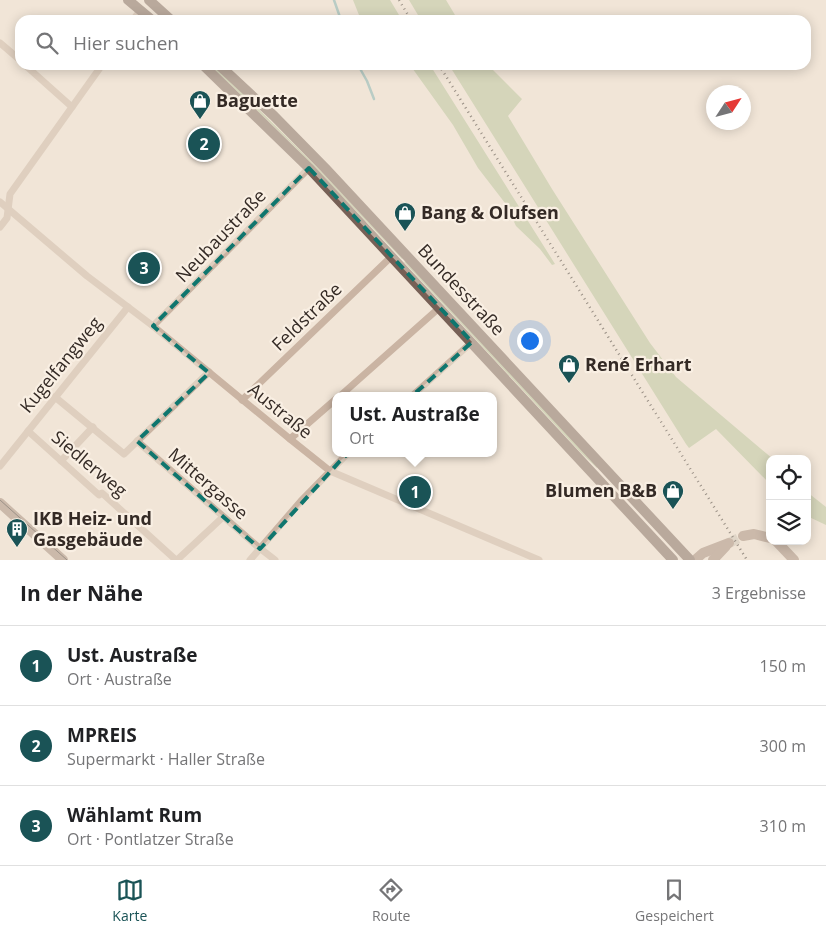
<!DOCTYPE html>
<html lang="de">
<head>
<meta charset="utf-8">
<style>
	body { margin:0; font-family:"Open Sans",sans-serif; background:#f2f2f2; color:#202124 }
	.controls { position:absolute; right:15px; bottom:15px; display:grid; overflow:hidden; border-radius:10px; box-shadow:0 2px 12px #0003 }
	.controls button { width:45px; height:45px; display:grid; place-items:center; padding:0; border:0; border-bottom:1px solid #e0e0e0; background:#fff; color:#202124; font:25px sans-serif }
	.compass { position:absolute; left:706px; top:85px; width:45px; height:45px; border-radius:50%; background:#fff; box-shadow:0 2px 12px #0003; rotate:54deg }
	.you { position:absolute; left:529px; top:340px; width:18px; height:18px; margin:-12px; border:4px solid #fff; border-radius:50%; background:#1a73e8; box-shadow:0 0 0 8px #1a73e833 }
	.badge { display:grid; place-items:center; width:32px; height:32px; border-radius:50%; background:#1a5356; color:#fff; font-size:16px; font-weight:700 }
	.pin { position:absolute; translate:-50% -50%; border:2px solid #fff; box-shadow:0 1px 5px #0006 }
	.popup { position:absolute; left:332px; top:392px; width:165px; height:65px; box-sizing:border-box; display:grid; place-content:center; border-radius:10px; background:#fff; filter:drop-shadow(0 1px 4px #0005); font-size:16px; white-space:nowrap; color:#757577 }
	.popup b { font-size:19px; color:#202124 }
	.popup::after { content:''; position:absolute; left:50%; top:100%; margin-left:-10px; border:10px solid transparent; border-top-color:#fff }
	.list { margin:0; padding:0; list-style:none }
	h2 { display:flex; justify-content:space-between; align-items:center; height:65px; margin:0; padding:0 20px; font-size:21px }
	h2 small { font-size:16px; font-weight:400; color:#757577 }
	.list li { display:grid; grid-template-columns:32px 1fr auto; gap:15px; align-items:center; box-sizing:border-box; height:80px; padding:0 20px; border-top:1px solid #e0e0e0 }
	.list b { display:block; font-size:19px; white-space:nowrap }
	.list p { margin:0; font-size:16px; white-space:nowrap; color:#757577 }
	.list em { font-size:16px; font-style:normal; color:#757577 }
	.icon { flex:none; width:28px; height:28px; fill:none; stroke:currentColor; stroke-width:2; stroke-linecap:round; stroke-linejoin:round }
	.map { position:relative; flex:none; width:826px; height:560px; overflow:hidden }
	.search { position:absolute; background:#fff; box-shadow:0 2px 12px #0003; left:15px; right:15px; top:15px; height:55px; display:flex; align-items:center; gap:12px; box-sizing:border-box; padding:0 18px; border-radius:15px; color:#757577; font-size:19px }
	.sheet { height:305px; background:#fff }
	nav { display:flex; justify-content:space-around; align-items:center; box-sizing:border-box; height:70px; border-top:1px solid #e0e0e0; background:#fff; font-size:14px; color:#757577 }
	nav a { display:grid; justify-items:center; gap:2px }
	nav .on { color:#1a5356 }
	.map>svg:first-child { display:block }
</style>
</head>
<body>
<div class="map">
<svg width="826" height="560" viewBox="0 0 826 560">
	<rect width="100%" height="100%" fill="#f1e5d7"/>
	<!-- green -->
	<g fill="#b3c197">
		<path d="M 353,0 L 390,0 L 402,20 L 361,20 Z"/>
		<path d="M 409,0 L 446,0 L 458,20 L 421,20 Z"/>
		<path d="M 210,65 L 214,65 L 317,167 L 403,258 L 402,259 L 294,146 Z"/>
		<path d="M 410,65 L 430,65 L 555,264 L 552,265 L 540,249 L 516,226 L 505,203 L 478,168 L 453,125 Z"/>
		<path d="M 449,65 L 488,65 L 522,99 L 508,116 L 552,189 L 650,343 L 676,377 L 773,459 L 770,459 L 770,484 L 716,429 L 689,448 L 686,444 Z"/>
		<path d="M 406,261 L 597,466 L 597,468 L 581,453 L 404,262 Z"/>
		<path d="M 807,492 L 826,507 L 826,525 L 807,516 Z"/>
	</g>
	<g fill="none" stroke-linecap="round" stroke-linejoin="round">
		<!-- stream -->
		<g stroke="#75aeaf" stroke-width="2.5">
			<path d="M 334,0 L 341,20"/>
			<path d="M 358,65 L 367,81 L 374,99"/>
		</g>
		<!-- secondary-tunnel -->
		<path stroke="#cbc0b3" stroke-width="10" stroke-dasharray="10 5" stroke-linecap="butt" d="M 729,543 L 743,536"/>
		<!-- street -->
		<g stroke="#cab4a3" stroke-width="7">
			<path d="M 133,20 L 140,11"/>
			<path d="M 0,43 L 20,60"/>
			<path d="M 25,65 L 72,107"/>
			<path d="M 0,202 L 87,276 L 153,326 L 290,439 L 330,471 L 539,560"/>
			<path d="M 0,227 L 7,218 L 10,194 L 102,65"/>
			<path d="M 153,326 L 309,168"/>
			<path d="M 340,396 L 439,308"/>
			<path d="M 412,396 L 472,342"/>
			<path d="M 55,397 L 124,454 L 209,372"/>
			<path d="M 242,400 L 392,256"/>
			<path d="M 28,431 L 99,495 L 102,493 L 176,560"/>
			<path d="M 290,439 L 336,399"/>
			<path d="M 137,441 L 257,546 L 275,560"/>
			<path d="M 61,461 L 93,427"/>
			<path d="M 0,466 L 128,307"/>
			<path d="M 177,560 L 223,517"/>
			<path d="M 250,560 L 301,501 L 348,453"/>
		</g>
		<!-- secondary -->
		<g stroke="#9d8374" stroke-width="10">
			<path d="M 0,503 L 63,560"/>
			<path d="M 743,536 L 754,534 L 770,538"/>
			<path d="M 776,541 L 794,560"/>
			<path d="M 695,560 L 703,553 L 729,543"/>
			<path d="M 713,560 L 726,546"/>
		</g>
		<!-- primary -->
		<g stroke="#776056" stroke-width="10">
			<path d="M 128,0 L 152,20"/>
			<path d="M 149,0 L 171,20"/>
			<path d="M 203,65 L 309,168 L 673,560"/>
			<path d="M 219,65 L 274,116 L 325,168 L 690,560"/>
		</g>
		<!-- tram -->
		<path stroke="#342a25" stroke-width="1" d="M 0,500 L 67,560"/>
		<!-- rail -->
		<g stroke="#342a25" stroke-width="2.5" stroke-dasharray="1 4" stroke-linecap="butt">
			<path d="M 399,0 L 411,20"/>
			<path d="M 439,65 L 747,560"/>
		</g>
	</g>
	<!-- marked area -->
	<path d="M0 0H826V560H0ZM 309,168 L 472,342 L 340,461 L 260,549 L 137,441 L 209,373 L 153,326 Z" fill="#f1e5d7" fill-opacity=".55" fill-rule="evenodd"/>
	<path fill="none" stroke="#0f766e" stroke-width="4" stroke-dasharray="10 6" stroke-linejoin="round" d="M 309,168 L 472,342 L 340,461 L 260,549 L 137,441 L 209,373 L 153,326 Z"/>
	<!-- icons -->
	<defs>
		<g id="shop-pin" transform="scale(1.125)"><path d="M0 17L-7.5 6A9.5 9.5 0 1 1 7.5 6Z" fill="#1a5356" stroke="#f9efe3"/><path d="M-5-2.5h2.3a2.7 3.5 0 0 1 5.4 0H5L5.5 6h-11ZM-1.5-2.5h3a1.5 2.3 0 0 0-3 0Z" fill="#fff"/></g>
		<g id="building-pin" transform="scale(1.125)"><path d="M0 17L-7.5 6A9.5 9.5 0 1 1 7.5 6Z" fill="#1a5356" stroke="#f9efe3"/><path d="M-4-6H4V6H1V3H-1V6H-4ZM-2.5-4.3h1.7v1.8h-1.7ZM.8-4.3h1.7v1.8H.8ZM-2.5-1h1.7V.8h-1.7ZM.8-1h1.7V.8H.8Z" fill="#fff"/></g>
	</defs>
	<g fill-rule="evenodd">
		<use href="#shop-pin" x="200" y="101"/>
		<use href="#shop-pin" x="405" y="213"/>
		<use href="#shop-pin" x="569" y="365"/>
		<use href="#shop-pin" x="673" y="491"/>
		<use href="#building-pin" x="17" y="529"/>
	</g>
	<g text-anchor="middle" stroke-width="4.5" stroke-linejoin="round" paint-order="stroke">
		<!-- poi labels -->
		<g font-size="18" font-weight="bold" fill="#342a25" stroke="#f9efe3" text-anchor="start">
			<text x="216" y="107">Baguette</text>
			<text x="421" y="219">Bang &amp; Olufsen</text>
			<text x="585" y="371">René Erhart</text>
			<text x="657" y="497" text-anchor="end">Blumen B&amp;B</text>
			<text x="33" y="525">IKB Heiz- und<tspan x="33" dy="21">Gasgebäude</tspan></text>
		</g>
		<!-- street labels -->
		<g font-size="18" fill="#342a25" stroke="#f9efe3">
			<text transform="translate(221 236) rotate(-46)" y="6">Neubaustraße</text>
			<text transform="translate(461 290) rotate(47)" y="6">Bundesstraße</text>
			<text transform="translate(307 317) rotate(-44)" y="6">Feldstraße</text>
			<text transform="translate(61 365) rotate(-51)" y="6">Kugelfangweg</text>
			<text transform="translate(280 411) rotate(39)" y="6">Austraße</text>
			<text transform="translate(89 464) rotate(40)" y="6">Siedlerweg</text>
			<text transform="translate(208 484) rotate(41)" y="6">Mittergasse</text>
		</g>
	</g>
</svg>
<div class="controls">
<button><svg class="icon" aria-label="locate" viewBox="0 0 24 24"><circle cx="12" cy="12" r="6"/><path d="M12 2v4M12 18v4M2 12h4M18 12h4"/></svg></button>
<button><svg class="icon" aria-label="layers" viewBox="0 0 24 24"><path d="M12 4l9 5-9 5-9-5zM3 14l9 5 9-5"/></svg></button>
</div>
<svg class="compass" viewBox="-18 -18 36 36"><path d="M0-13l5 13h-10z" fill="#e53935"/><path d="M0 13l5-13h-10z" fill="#757577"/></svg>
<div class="you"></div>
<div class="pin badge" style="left:415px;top:492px">1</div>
<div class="popup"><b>Ust. Austraße</b>Ort</div>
<div class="pin badge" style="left:204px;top:144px">2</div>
<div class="pin badge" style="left:144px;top:268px">3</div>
<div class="search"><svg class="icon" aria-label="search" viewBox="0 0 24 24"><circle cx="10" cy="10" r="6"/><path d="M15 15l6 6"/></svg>Hier suchen</div>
</div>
<section class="sheet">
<h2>In der Nähe<small>3 Ergebnisse</small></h2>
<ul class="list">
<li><span class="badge">1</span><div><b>Ust. Austraße</b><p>Ort · Austraße</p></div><em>150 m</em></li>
<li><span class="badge">2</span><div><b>MPREIS</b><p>Supermarkt · Haller Straße</p></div><em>300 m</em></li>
<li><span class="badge">3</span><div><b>Wählamt Rum</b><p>Ort · Pontlatzer Straße</p></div><em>310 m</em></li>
</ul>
</section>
<nav>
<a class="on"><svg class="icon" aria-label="map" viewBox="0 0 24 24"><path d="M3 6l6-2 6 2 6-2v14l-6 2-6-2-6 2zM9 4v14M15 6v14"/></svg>Karte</a>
<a><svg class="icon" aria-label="directions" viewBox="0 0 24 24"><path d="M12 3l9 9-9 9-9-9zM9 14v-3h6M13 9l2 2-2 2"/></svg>Route</a>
<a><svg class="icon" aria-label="saved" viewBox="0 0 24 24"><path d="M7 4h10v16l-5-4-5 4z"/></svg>Gespeichert</a>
</nav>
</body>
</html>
